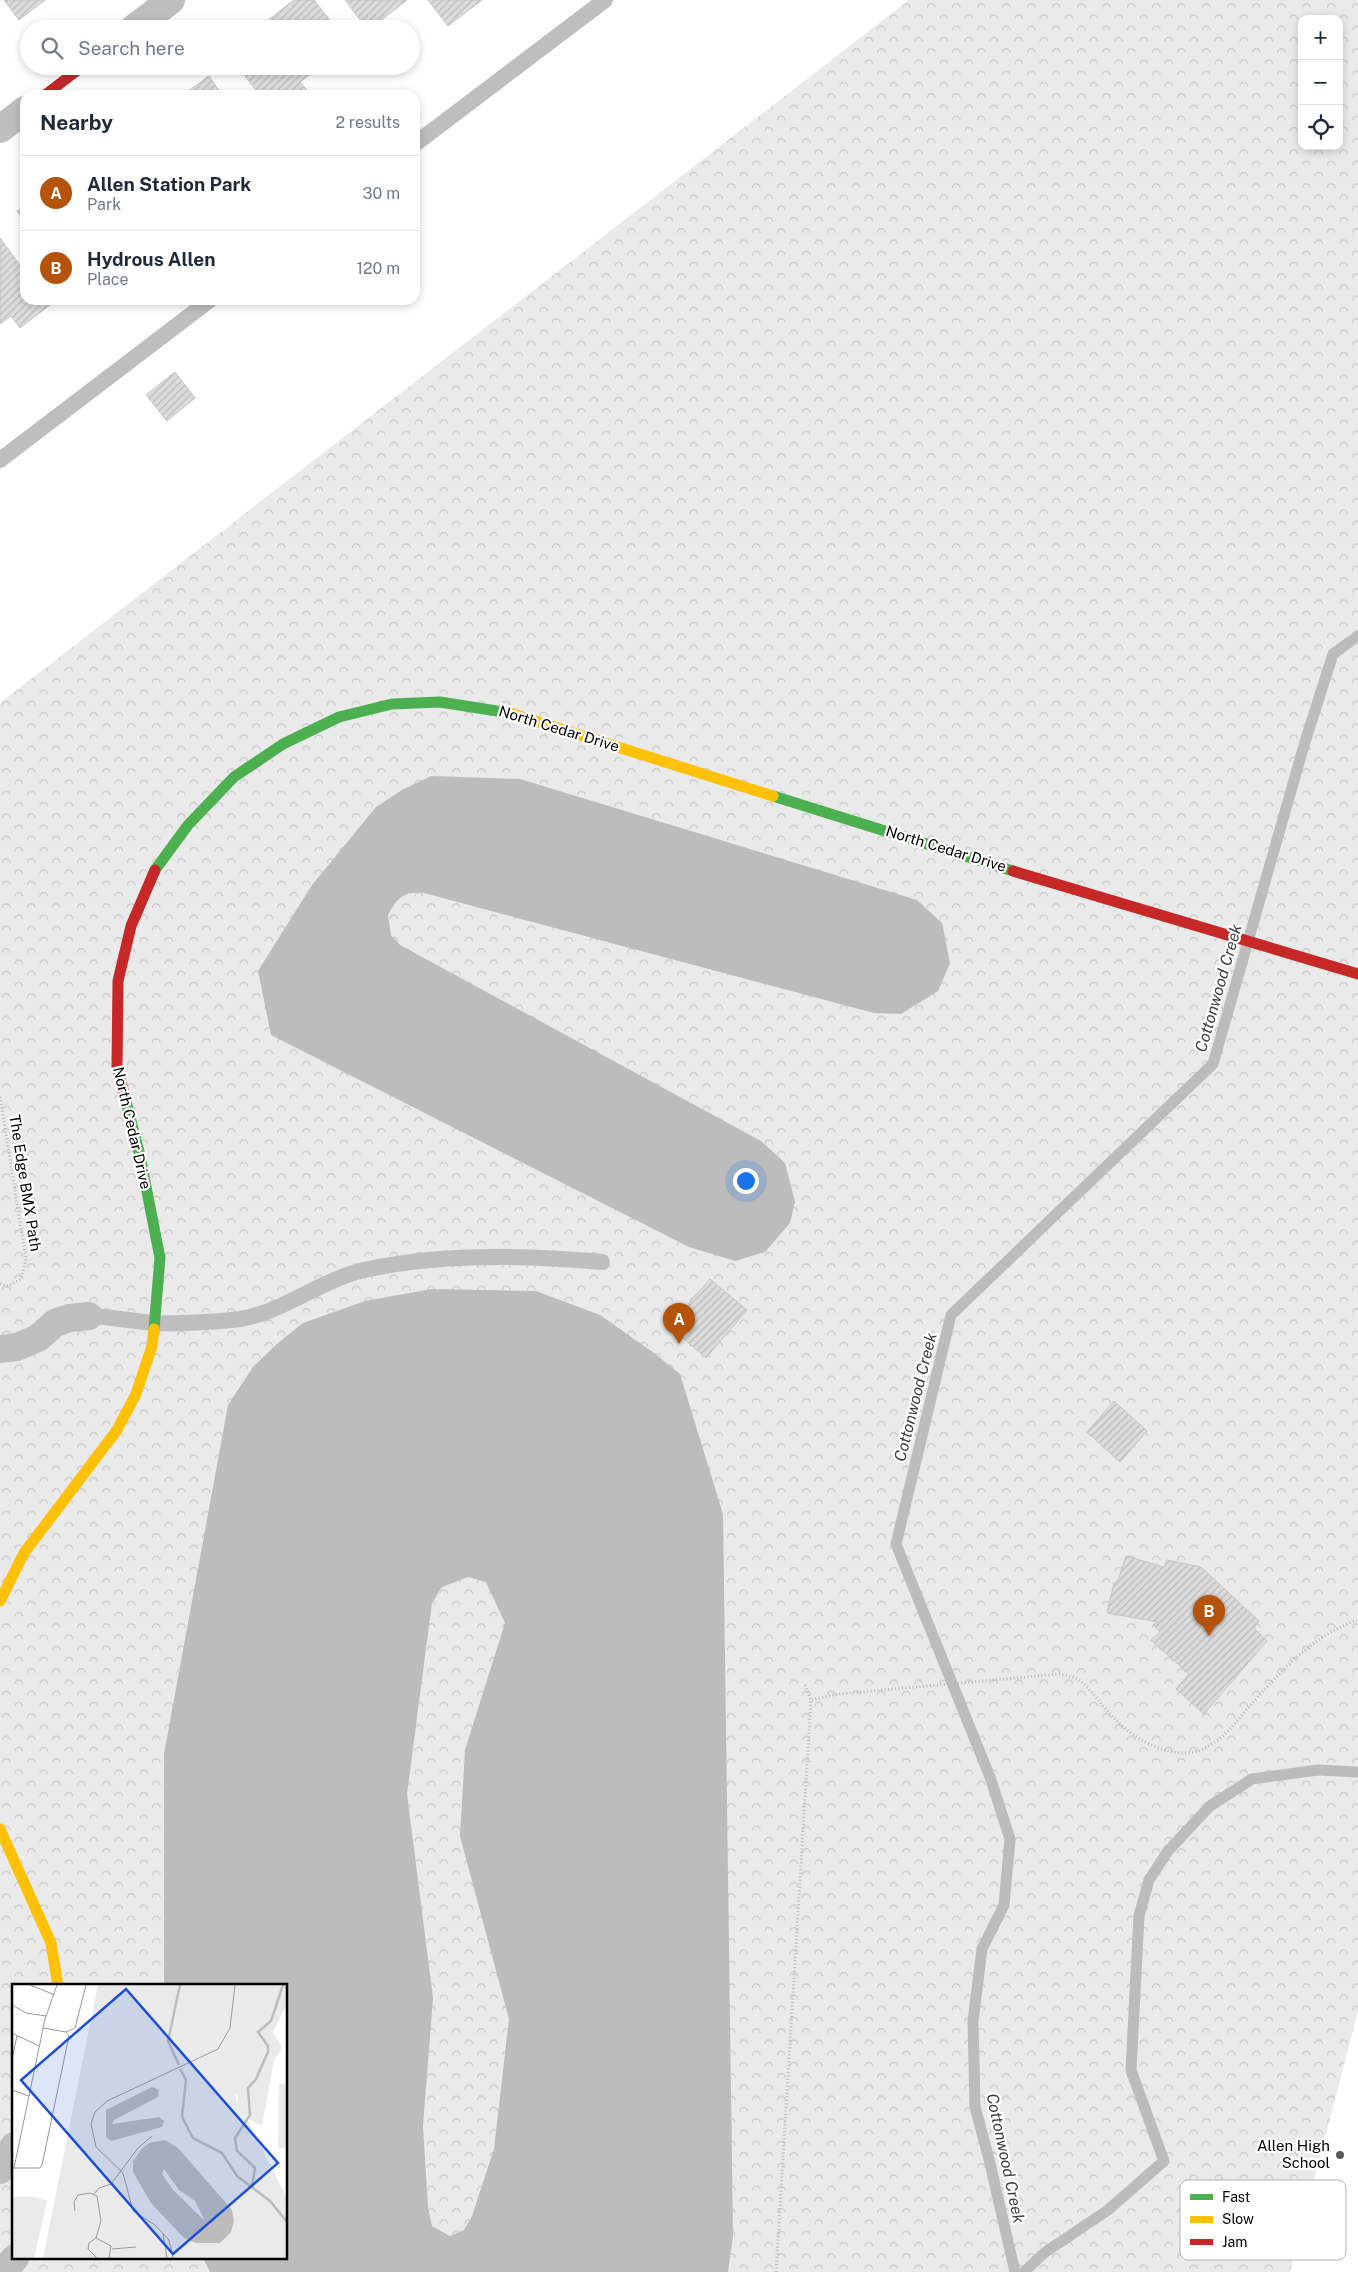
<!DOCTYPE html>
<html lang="en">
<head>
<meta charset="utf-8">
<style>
	body { margin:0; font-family:"Public Sans",sans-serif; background:#f2f2f3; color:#1f2937 }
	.controls { position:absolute; right:15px; top:15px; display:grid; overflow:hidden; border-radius:10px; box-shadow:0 2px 8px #0003 }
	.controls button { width:45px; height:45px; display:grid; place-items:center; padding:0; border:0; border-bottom:1px solid #e0e1e3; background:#fff; color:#1f2937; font:25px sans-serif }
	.you { position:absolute; left:745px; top:1180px; width:18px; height:18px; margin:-12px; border:4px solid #fff; border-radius:50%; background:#1a73e8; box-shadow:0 0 0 8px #1a73e833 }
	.badge { display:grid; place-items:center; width:32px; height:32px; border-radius:50%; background:#b45309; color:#fff; font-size:16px; font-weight:700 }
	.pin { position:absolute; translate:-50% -41px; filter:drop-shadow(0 1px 2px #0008) }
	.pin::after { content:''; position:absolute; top:26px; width:18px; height:15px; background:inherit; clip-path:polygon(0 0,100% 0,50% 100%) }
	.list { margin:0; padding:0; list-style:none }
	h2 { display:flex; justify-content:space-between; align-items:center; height:65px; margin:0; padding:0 20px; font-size:21px }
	h2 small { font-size:16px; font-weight:400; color:#747a83 }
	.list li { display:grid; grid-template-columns:32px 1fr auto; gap:15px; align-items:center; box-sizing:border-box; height:75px; padding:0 20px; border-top:1px solid #e0e1e3 }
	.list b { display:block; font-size:19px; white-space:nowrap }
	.list p { margin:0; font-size:16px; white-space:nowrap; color:#747a83 }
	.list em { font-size:16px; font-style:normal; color:#747a83 }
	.icon { flex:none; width:28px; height:28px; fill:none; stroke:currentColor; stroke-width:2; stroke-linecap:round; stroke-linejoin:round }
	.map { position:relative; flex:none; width:1358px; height:2272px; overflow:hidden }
	.search { position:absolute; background:#fff; box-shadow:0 2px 8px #0003; left:20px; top:20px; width:400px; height:55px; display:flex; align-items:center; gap:12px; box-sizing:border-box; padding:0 18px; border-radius:28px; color:#747a83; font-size:19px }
	.panel { position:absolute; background:#fff; box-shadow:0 2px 8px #0003; left:20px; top:90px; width:400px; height:215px; border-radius:15px }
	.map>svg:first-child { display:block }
</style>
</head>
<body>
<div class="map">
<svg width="1358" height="2272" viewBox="0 0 1358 2272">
	<defs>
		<pattern id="park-crowns" width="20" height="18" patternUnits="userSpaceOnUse" patternTransform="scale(1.25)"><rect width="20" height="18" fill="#eaeaea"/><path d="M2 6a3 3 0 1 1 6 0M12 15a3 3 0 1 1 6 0" fill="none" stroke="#c7c7c7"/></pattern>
		<pattern id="building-hatch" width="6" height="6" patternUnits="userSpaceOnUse" patternTransform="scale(1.25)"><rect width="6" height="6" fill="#dcdcdc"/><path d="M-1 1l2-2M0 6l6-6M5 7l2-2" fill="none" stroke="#bbb"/></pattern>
	</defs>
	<rect width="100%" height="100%" fill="#fff"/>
	<!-- park -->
	<path fill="url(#park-crowns)" fill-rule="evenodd" d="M 909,0 L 1358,0 L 1358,2011 L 1290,2272 L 0,2272 L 0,703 ZM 1302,19 L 1339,19 L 1339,146 L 1302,146 ZM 14,1986 L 286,1986 L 286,2258 L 14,2258 Z"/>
	<!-- water -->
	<g fill="#bcbcbc" fill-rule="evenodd">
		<path d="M 431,776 L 520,779 L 917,900 L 942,923 L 950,963 L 938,991 L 901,1014 L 874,1013 L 424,893 C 403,891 398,897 388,915 L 391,935 L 400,945 L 761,1141 L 785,1163 L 795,1202 L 790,1223 L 765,1252 L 735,1261 L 689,1247 L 271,1035 L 258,971 L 312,885 L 376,807 L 402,790 Z"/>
		<path d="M 432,1289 L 536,1291 L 600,1315 L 654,1353 L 680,1374 L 723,1514 L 733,2236 L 728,2272 L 210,2272 L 203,2258 L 286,2258 L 286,1986 L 164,1986 L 164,1754 L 228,1405 L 253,1367 L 278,1343 L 303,1323 L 365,1301 ZM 468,1577 L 486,1582 L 505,1623 L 465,1750 L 460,1836 L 509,2019 L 494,2149 L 472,2216 L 464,2230 L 450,2236 L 432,2226 L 428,2208 L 423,2126 L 433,1998 L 407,1794 L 432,1603 L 442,1587 Z"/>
	</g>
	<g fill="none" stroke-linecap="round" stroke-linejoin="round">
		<!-- stream -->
		<g stroke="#bcbcbc" stroke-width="11">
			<path d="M 1015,2272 L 989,2159 L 975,2107 L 973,2021 L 982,1949 L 1004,1905 L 1010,1839 L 990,1777 L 896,1544 L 951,1315 L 1213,1064 L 1305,742 L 1333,654 L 1358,636"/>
			<path d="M 1024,2272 L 1044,2253 L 1108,2210 L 1164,2161 L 1131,2070 L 1139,1916 L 1149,1880 L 1168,1851 L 1210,1806 L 1252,1779 L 1318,1770 L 1358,1772"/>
		</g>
	</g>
	<!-- building -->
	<g fill="url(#building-hatch)" stroke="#c5c5c5">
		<path d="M 4,0 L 45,0 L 19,20 Z"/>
		<path d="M 294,0 L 314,0 L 337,29 L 261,29 L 259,27 Z"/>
		<path d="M 345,0 L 407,0 L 370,29 L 367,29 Z"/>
		<path d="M 428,0 L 482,0 L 448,26 Z"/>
		<path d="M 237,66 L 321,66 L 300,82 L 311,95 L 260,95 Z"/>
		<path d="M 209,76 L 222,95 L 178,95 L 185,90 L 187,92 Z"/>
		<path d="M 25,205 L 25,222 L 17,211 Z"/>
		<path d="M 0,238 L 25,272 L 25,300 L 46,300 L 50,305 L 20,328 L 11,316 L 0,324 Z"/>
		<path d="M 175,372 L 195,398 L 167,421 L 146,395 Z"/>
		<path d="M 710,1279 L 747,1310 L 706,1358 L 669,1326 Z"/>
		<path d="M 1114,1401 L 1147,1431 L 1120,1462 L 1087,1432 Z"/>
		<path d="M 1126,1556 L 1164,1567 L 1167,1560 L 1201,1567 L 1259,1621 L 1254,1628 L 1267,1641 L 1204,1714 L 1176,1689 L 1189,1674 L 1151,1640 L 1160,1632 L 1154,1625 L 1158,1622 L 1107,1613 L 1114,1583 L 1118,1580 Z"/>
	</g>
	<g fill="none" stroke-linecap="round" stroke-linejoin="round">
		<!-- path -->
		<g stroke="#b8b8b8" stroke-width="3" stroke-dasharray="1 2.5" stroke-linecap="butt">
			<path d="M 0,1097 L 26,1259 L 21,1279 L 8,1286 L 0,1284"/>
			<path d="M 805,1685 L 811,1700"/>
			<path d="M 776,2272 L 811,1700 L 838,1694 L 1059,1674 C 1065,1675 1073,1676 1077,1679 C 1092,1689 1102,1706 1114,1718 C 1126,1732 1147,1745 1165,1750 C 1181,1755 1198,1754 1212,1744 C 1228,1734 1237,1720 1249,1707 C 1279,1673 1314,1634 1358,1620"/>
		</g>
		<!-- lane -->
		<g stroke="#bebebe" stroke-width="16">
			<path d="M 415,144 L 605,0"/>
			<path d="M 0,460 L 210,300"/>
			<path d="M 89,1316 C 111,1317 132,1321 153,1323 C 175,1324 218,1322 240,1319 C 283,1312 321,1280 364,1270 C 439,1253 526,1255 602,1262"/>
		</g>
		<!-- street -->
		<g stroke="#bebebe" stroke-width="28">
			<path d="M 133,29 L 171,0"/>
			<path d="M 0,129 L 25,110"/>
			<path d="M 0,1349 L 17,1347 L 38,1338 L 55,1323 L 69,1318 L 89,1316"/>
			<path d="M 0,2170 L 14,2146"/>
			<path d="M 3,2272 L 15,2258"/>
		</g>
		<!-- fast -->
		<g stroke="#4caf50" stroke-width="11">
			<path d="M 773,796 L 1013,871"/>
			<path d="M 155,870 L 188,825 L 234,777 L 283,744 L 339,717 L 392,704 L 440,702 L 510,713"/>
			<path d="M 125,1098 L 140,1156 L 160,1258 L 154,1329"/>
		</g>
		<!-- slow -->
		<g stroke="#ffc107" stroke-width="11">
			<path d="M 510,713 L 773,796"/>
			<path d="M 0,1601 L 24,1553 L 117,1430 L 136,1394 L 152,1346 L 154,1329"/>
			<path d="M 0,1829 L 51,1943 L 58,1986"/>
		</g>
		<!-- jam -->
		<g stroke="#c62828" stroke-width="11">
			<path d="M 45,95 L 83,66"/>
			<path d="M 1013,871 L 1358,974"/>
			<path d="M 125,1098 L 117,1066 L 118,981 L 131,926 L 155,870"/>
		</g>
	</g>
	<!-- markers -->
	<circle fill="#595959" stroke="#fff" stroke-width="2" cx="1340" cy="2155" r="5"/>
	<g text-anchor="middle" stroke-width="4.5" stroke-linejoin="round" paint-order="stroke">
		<!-- street labels -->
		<g font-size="15" fill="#000" stroke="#fff">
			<text transform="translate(559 729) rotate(17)" y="5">North Cedar Drive</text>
			<text transform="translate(946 849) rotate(17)" y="5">North Cedar Drive</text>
			<text transform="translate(132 1128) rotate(77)" y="5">North Cedar Drive</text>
			<text transform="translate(25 1183) rotate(81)" y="5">The Edge BMX Path</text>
		</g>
		<!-- poi labels -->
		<g font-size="15" fill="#000" stroke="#fff" text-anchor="end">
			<text x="1330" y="2151">Allen High<tspan x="1330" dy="17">School</tspan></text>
		</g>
		<!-- water labels -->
		<g font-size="16" font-style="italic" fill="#404040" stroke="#fff">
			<text transform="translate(1218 988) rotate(-74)" y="6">Cottonwood Creek</text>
			<text transform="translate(915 1397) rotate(-76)" y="6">Cottonwood Creek</text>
			<text transform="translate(1006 2158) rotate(78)" y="6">Cottonwood Creek</text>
		</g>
	</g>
	<!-- overview -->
	<g transform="translate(12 1984)">
		<rect width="275" height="275" fill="#fff"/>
		<path d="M 267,100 L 275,100 L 275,164 L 266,164 Z" fill="#eaeaea"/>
		<path d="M 275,1 L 275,20 L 261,48 L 270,64 L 262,76 L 250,142 L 225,128 L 226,112 L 220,105 ZM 0,213 L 25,213 L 35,217 L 22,274 L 0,274 Z" fill="#eaeaea"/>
		<path d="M 86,1 L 275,1 L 272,17 L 223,108 L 226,127 L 236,137 L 275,214 L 275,274 L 31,274 Z" fill="#eaeaea"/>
		<path d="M 140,103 L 147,106 L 146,113 L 102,136 L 100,140 L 147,133 L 152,137 L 150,143 L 99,157 L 94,153 L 94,126 ZM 153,156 L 166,164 L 220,226 L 222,237 L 219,248 L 208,259 L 184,259 L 172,254 L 139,219 L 121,188 L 121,177 L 129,166 L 137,159 ZM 152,185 L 167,206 L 183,217 L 193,237 L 161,206 L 150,190 Z" fill="#bcbcbc" fill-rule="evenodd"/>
		<path fill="none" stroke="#bcbcbc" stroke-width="2.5" d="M 167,81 L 156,57 L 168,1M 168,85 L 174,96 L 170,133 L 181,154 L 210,169 L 225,192 L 258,217 L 275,238M 240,203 L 243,184 L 225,167 L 223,154 L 238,131 L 236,104 L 244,95 L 256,68 L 256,62 L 246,48 L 259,37 L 271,1"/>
		<path fill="none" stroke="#999" stroke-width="1" d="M 18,1 L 43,11M 0,21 L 14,29 L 34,32M 31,44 L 54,48 L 63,44 L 74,1M 0,49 L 27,62M 0,75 L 5,52M 0,106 L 17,112M 1,184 L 28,184 L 30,181 L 57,52 L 54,48M 2,184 L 33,35 L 45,1M 82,210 L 87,204 L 99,200 L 126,164 L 140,152M 63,227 L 62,218 L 66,211 L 78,209 L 85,212 L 89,237 L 84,254M 151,250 L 155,274M 100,265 L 124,263M 85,274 L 76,265 L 77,259 L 84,254 L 99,262 L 97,274M 161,274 L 157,256 L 143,241 L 121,227 L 111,189 L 84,163 L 79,140 L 83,128 L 95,117 L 206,65 L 218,44 L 223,1"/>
		<path fill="#1d4ed8" fill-opacity="0.15" stroke="#1d4ed8" stroke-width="2.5" d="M 114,5 L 266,179 L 161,270 L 9,96 Z"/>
		<rect width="275" height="275" fill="none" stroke="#000" stroke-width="2.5"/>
	</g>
	<!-- legend -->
	<rect x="1180" y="2180" width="166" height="80" rx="8" fill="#fff" stroke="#b2b2b2" stroke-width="1"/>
	<rect x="1190" y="2194" width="23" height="6" fill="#4caf50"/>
	<rect x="1190" y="2216" width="23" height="7" fill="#ffc107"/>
	<rect x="1190" y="2239" width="23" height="6" fill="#c62828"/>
	<g font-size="14" fill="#000">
		<text x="1222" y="2202">Fast</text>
		<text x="1222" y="2224">Slow</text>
		<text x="1222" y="2247">Jam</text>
	</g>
</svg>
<div class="controls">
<button>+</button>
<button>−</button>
<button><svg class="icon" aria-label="locate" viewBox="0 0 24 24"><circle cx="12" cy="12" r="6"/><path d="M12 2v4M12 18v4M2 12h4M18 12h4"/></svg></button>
</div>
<div class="you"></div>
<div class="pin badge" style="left:679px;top:1344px">A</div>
<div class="pin badge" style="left:1209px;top:1636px">B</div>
<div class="search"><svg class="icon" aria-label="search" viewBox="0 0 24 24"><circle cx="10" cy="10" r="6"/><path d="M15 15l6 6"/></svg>Search here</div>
<section class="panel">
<h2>Nearby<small>2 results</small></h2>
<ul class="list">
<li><span class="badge">A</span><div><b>Allen Station Park</b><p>Park</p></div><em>30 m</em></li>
<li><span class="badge">B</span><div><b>Hydrous Allen</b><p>Place</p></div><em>120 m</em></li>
</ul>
</section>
</div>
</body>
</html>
